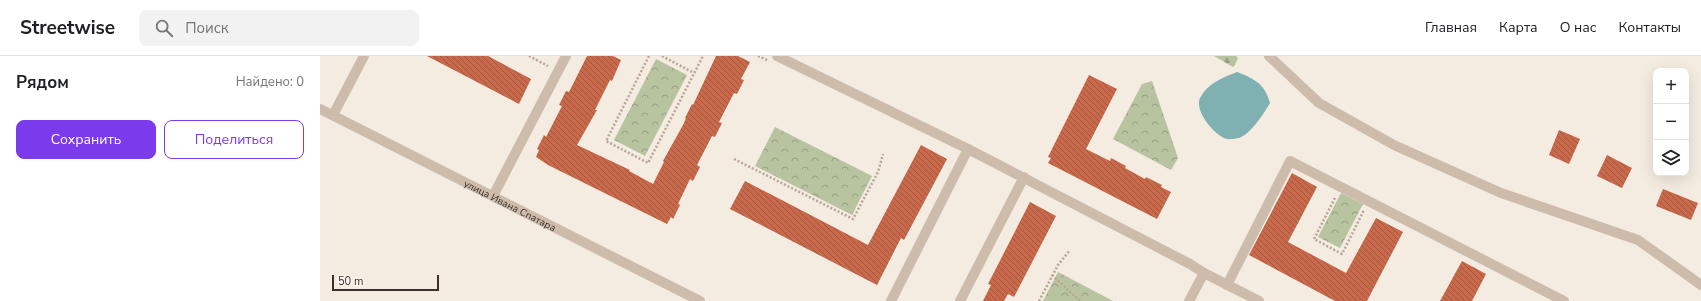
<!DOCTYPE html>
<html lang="ru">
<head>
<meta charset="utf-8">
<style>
	body { margin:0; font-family:"Nunito Sans",sans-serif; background:#f2f2f2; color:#202124 }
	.controls { position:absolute; right:12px; top:12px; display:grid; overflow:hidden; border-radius:8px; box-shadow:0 4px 16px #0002 }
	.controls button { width:36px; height:36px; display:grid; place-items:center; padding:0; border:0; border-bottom:1px solid #e0e0e0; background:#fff; color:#202124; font:20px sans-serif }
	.scale { position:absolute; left:12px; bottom:10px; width:107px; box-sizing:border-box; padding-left:4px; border:2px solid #3b302b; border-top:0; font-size:11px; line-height:14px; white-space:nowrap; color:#3b302b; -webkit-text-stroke:3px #fbf5ee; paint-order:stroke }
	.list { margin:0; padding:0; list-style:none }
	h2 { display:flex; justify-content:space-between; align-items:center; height:52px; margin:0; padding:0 16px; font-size:17px }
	h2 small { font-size:13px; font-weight:400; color:#757577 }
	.actions { display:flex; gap:8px; padding:12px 16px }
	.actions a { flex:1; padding:9px 0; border:1px solid #7c3aed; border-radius:8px; text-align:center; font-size:14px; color:#7c3aed }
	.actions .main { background:#7c3aed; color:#fff }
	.icon { flex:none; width:22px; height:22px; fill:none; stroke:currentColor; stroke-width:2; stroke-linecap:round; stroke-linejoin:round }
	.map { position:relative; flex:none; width:1381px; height:245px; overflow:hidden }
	header { display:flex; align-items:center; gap:24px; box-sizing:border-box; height:56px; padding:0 20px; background:#fff; border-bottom:1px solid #e0e0e0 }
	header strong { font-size:19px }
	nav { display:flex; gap:22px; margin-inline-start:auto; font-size:14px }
	.search { width:280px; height:36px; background:#f2f2f2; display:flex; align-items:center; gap:10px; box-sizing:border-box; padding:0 14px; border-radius:8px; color:#757577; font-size:15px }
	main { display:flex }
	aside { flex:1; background:#fff }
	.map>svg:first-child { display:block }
</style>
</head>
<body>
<header>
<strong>Streetwise</strong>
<div class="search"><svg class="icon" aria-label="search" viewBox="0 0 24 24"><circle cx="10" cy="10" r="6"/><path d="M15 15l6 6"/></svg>Поиск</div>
<nav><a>Главная</a><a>Карта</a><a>О нас</a><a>Контакты</a></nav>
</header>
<main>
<aside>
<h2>Рядом<small>Найдено: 0</small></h2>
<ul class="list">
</ul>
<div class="actions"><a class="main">Сохранить</a><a>Поделиться</a></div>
</aside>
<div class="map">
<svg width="1381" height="245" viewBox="0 0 1381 245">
	<defs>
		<pattern id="forest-firs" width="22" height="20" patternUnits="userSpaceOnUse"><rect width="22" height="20" fill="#b8c4a0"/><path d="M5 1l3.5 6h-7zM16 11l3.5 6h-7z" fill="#97a083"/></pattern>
		<pattern id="park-crowns" width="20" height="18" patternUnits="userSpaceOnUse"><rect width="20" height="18" fill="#b8c4a0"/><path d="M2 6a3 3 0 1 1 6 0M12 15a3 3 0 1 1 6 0" fill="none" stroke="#97a083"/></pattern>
		<pattern id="building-back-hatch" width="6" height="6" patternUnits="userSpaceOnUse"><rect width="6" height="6" fill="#c8694b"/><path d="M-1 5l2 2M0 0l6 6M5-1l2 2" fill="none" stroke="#a4573f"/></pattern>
	</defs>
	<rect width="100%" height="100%" fill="#f4ebe1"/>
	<!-- forest -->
	<path fill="url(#forest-firs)" d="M 894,0 L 916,0 L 918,2 L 915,9 L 913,11 Z"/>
	<!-- park -->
	<g fill="url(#park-crowns)">
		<path d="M 336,3 L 367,19 L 325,100 L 294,84 Z"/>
		<path d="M 832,25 L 858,102 L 851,114 L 793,83 L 822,28 Z"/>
		<path d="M 455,71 L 552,120 L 532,159 L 435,110 Z"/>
		<path d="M 1021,137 L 1043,148 L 1020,192 L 998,181 Z"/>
		<path d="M 738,216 L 793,245 L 723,245 Z"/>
	</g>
	<!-- water -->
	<path fill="#7fb0b2" d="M 917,16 C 935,23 945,28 950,47 C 944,57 931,78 919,82 C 916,82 910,84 907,83 C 895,80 874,55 880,42 C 888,27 902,22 917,16 Z"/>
	<!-- building -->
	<g fill="url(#building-back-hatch)">
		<path d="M 107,0 L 168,0 L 211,23 L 199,48 Z"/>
		<path d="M 267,0 L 293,0 L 301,4 L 292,25 L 290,24 L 275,54 L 277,54 L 257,89 L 310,114 L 309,115 L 333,128 L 344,106 L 343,105 L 363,69 L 366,62 L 365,62 L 372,48 L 373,49 L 396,0 L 418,0 L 430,6 L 421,23 L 424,24 L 417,38 L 414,37 L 399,66 L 402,67 L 395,81 L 392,80 L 377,109 L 380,111 L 373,125 L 370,123 L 358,148 L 360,149 L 353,163 L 351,161 L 347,168 L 228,109 L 216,101 L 219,94 L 217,93 L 224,79 L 226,81 L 242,50 L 239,49 L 246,35 L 249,36 Z"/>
		<path d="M 769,19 L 797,33 L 766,93 L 790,105 L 791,102 L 806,110 L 805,112 L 825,123 L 826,121 L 842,129 L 841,131 L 851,136 L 837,163 L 728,107 L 731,102 L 728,101 Z"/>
		<path d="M 1239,74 L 1260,83 L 1249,108 L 1229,99 Z"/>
		<path d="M 601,89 L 627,103 L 584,184 L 581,182 L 557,229 L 410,153 L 425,125 L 548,189 Z"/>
		<path d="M 1287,99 L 1312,112 L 1302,132 L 1277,120 Z"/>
		<path d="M 972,117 L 997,131 L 968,186 L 1026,217 L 1056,162 L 1083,176 L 1047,245 L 1015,245 L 929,199 Z"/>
		<path d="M 1343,133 L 1378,147 L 1371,164 L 1336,150 Z"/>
		<path d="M 710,146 L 736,160 L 694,241 L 688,238 L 684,245 L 663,245 L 671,229 L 668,228 Z"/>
		<path d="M 1142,205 L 1166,218 L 1152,245 L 1120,245 Z"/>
	</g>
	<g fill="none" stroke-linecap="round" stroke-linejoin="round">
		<!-- path -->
		<g stroke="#b9a596" stroke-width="2.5" stroke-dasharray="2 2" stroke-linecap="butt">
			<path d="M 209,0 L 228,10"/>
			<path d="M 329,0 L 286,85 L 328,107 L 383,0"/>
			<path d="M 342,0 L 374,17"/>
			<path d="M 438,0 L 447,4"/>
			<path d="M 414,103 L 533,163 L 558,116 L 563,98"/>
			<path d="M 1015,142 L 994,183 L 1022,198 L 1044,154"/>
			<path d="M 732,219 L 760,245"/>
			<path d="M 719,245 L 738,209 L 750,194"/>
		</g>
		<!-- minor -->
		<g stroke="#cdbbac" stroke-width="10">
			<path d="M 457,0 L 648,93 L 870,208 L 884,217 L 869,245"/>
			<path d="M 949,0 L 999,47 L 1074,89 L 1181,137 L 1318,184 L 1381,229"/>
			<path id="s1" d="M 0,53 L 380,245"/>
			<path d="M 13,59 L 44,0"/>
			<path d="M 173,140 L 246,0"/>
			<path d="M 884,217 L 939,245"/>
			<path d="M 907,229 L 970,105 L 1244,245"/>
			<path d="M 571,245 L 648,93"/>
			<path d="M 640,245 L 704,121"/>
		</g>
	</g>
	<g text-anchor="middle" stroke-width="4" stroke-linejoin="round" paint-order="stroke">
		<!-- street labels -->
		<g font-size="10" fill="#3b302b" stroke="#fbf5ee">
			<text dy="4" stroke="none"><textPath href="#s1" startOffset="213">улица Ивана Спатара</textPath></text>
		</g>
	</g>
</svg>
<div class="controls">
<button>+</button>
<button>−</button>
<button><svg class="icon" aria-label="layers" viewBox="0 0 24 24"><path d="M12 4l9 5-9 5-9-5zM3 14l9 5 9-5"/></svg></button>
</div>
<div class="scale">50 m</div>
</div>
</main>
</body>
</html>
